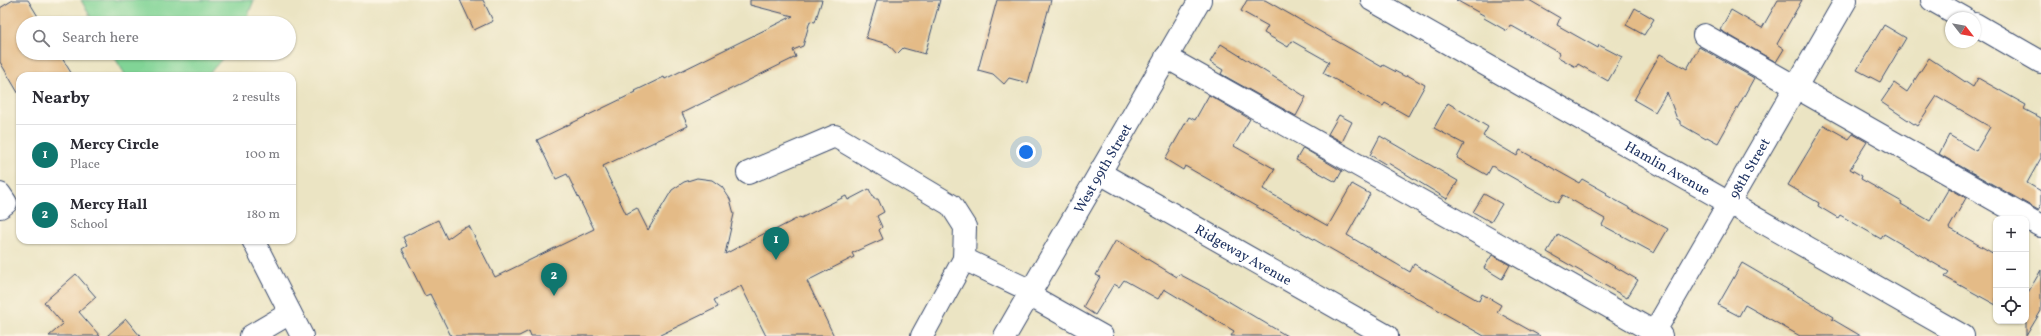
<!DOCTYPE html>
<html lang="en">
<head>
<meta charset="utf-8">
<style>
	body { margin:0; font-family:Vollkorn,serif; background:#f2f2f3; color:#2b2b33 }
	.controls { position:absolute; right:12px; bottom:12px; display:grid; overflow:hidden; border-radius:8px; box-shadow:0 1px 3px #0004 }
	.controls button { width:36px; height:36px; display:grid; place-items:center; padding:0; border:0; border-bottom:1px solid #e1e1e2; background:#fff; color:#2b2b33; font:20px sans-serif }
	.compass { position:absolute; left:1945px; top:12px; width:36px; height:36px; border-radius:50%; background:#fff; box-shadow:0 1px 3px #0004; rotate:121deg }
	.you { position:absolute; left:1026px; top:152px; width:14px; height:14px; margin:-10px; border:3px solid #fff; border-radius:50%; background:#1a73e8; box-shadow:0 0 0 6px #1a73e833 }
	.badge { display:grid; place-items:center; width:26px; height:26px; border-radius:50%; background:#0f766e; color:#fff; font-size:13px; font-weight:700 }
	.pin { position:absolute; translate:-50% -33px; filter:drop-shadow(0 1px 2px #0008) }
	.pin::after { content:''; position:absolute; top:21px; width:14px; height:12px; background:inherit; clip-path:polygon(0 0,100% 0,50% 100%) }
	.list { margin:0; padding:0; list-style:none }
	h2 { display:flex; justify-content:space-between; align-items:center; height:52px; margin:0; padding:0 16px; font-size:17px }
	h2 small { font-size:13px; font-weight:400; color:#7c7c81 }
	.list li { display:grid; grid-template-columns:26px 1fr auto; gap:12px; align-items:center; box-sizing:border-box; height:60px; padding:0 16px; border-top:1px solid #e1e1e2 }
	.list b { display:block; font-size:15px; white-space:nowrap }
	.list p { margin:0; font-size:13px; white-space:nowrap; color:#7c7c81 }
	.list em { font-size:13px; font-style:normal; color:#7c7c81 }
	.icon { flex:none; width:22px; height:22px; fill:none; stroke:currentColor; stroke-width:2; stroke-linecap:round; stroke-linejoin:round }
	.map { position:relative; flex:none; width:2041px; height:336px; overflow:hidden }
	.search { position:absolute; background:#fff; box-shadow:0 1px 3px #0004; left:16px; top:16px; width:280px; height:44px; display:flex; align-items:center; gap:10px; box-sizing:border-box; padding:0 14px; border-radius:22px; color:#7c7c81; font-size:15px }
	.panel { position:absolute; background:#fff; box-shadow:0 1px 3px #0004; left:16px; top:72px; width:280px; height:172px; border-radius:12px }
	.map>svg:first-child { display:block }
</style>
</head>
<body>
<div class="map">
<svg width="2041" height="336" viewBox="0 0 2041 336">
	<rect width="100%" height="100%" fill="#fcf5e5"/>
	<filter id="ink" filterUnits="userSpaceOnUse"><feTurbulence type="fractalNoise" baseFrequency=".025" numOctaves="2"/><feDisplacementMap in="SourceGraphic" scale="8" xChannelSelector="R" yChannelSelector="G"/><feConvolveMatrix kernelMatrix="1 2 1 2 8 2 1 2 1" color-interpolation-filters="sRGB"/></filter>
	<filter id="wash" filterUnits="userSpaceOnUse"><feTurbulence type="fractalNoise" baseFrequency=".012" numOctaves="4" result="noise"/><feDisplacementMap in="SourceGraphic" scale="16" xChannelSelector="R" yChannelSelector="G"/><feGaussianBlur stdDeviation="0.9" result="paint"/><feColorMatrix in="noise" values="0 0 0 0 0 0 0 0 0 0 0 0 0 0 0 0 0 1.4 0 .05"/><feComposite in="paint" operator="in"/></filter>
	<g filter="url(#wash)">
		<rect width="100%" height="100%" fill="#ebe4c3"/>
		<!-- green -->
		<g fill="#81d496" stroke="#4e827a">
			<path d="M 81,0 L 254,0 L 245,23 L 94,23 Z"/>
			<path d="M 112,53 L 227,53 L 207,76 L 126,76 Z"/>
		</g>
		<g id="blocks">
			<!-- building -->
			<g fill="#e4bb87">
				<path d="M 13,0 L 28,0 L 42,23 L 23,23 L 23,53 L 59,53 L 73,76 L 20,76 L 20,96 L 0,62 L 0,8 Z"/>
				<path d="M 460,0 L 483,0 L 493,21 L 474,30 Z"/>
				<path d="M 750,0 L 822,0 L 815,22 L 810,21 L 803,46 L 793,50 L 796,57 L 682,113 L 688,126 L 603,166 L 626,214 L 637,208 L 648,230 L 672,190 L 684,182 L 697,178 L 712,180 L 722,187 L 730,199 L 734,214 L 725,254 L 771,230 L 771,232 L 800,217 L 801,218 L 846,196 L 848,200 L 869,189 L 874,199 L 878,199 L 884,212 L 877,216 L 882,227 L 879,230 L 883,239 L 852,253 L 854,257 L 807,281 L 834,336 L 766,336 L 741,286 L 714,300 L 718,307 L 658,336 L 531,336 L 529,331 L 519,336 L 451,336 L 430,294 L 425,296 L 402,249 L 407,246 L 403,237 L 438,220 L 447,239 L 461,229 L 469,226 L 495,277 L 594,229 L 567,174 L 556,179 L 537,140 L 636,92 L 635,91 L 664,77 L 665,79 L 793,16 L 750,5 Z"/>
				<path d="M 877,0 L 940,0 L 925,54 L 903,48 L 897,54 L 888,44 L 866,38 Z"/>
				<path d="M 997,0 L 1051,0 L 1028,83 L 1009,78 L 1004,84 L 993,74 L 978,70 Z"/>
				<path d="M 1247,0 L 1265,0 L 1382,67 L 1383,65 L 1406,77 L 1407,75 L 1425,85 L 1408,116 L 1385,103 L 1383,106 L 1323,73 L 1329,62 L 1292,41 L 1288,47 L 1264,33 L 1268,26 L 1241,11 Z"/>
				<path d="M 1456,0 L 1529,0 L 1560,18 L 1557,25 L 1598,48 L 1599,45 L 1622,57 L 1608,81 L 1578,64 L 1576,67 L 1558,57 L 1560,53 L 1510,25 L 1507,31 L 1484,18 L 1485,16 Z"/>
				<path d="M 1778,0 L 1802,0 L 1777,44 L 1784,49 L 1776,62 L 1720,30 L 1731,10 L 1762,28 Z"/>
				<path d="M 1635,8 L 1654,19 L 1644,35 L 1626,25 Z"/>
				<path d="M 1884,25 L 1906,38 L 1880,82 L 1857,70 Z"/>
				<path d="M 1221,44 L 1306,97 L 1296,116 L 1221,74 L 1223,70 L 1210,62 Z"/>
				<path d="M 1699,47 L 1754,78 L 1718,143 L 1707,137 L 1706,139 L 1680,124 L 1680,121 L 1677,119 L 1667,92 L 1655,112 L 1634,100 L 1660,54 L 1687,69 Z"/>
				<path d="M 1929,58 L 1973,87 L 1978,78 L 2026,105 L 2024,109 L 2041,118 L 2041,158 L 2027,183 L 2041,191 L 2041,205 L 2038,210 L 1939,154 L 1949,135 L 1976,151 L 1990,127 L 1937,96 L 1917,126 L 1881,102 L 1894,83 L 1907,92 Z"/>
				<path d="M 1209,95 L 1250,119 L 1234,146 L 1275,169 L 1263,189 L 1328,226 L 1352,184 L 1370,194 L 1347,235 L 1410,272 L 1414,264 L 1479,301 L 1482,294 L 1501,305 L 1497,312 L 1540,336 L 1484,336 L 1185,166 L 1183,170 L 1165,159 L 1189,117 L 1195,120 Z"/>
				<path d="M 1448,103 L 1488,127 L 1483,136 L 1517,156 L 1520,150 L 1579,183 L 1582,179 L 1607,193 L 1606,195 L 1668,229 L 1654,253 L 1602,225 L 1605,219 L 1563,195 L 1558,203 L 1492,166 L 1487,175 L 1457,158 L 1464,144 L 1434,128 Z"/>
				<path d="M 1339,115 L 1352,122 L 1342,142 L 1328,134 Z"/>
				<path d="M 1824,125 L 1849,139 L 1853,134 L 1867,142 L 1850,169 L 1862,176 L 1861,179 L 1902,202 L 1901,204 L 1930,221 L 1949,188 L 1966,198 L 1949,228 L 1996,255 L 1996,305 L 1945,277 L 1949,272 L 1884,234 L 1881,239 L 1840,215 L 1838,218 L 1818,206 L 1819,203 L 1788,185 Z"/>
				<path d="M 1380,136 L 1458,181 L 1447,199 L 1388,163 L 1387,165 L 1370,155 Z"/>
				<path d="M 1303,148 L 1342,171 L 1336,182 L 1296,160 Z"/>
				<path d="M 1484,194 L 1502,204 L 1491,222 L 1473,212 Z"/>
				<path d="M 1558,234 L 1638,280 L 1627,298 L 1547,252 Z"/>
				<path d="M 1116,240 L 1177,277 L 1179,274 L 1211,291 L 1287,336 L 1231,336 L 1234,331 L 1164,289 L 1158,299 L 1124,280 L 1119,287 L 1114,284 L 1095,315 L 1083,307 L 1100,277 L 1096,275 Z"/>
				<path d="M 1492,255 L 1510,265 L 1502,279 L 1484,268 Z"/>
				<path d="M 1742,263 L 1802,298 L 1833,317 L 1832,319 L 1861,336 L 1800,336 L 1745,305 L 1739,316 L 1718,305 Z"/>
				<path d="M 2041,270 L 2041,311 L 2026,336 L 2026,296 Z"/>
				<path d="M 76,274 L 96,297 L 79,312 L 100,336 L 49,336 L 63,324 L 44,302 Z"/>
				<path d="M 126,319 L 140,336 L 107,336 Z"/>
			</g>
		</g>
	</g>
	<g filter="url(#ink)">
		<use href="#blocks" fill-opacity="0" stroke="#3a4a6d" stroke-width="1"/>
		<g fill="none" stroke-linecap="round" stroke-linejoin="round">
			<!-- minor casing -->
			<g stroke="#3a4a6d" stroke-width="24">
				<g id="minor">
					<path id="s1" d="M 1372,0 L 1963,336"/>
					<path d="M 1932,0 L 1964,18"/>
					<path d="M 1975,24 L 2041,62"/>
					<path d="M 1704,35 L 2041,226"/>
					<path d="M 1166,57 L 1661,336"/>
					<path d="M 748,173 L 835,136 L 951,205 L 965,227 L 964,259"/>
					<path id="s2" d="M 1100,173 L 1387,336"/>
					<path d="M 0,194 L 6,203 L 0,207"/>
					<path d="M 253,240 L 302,336"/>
					<path d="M 1029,295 L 1102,336"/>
					<path d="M 251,336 L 290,313"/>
					<path d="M 922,336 L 964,259 L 1031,291"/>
					<path id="s3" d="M 1005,336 L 1200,0"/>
					<path id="s4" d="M 1652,336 L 1846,0"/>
				</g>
			</g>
			<!-- minor -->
			<use href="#minor" stroke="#fff" stroke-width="22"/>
		</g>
	</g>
	<g text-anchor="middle" stroke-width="3" stroke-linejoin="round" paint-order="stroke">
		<!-- street labels -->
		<g font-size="14" fill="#1b2f5e" stroke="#fcf5e5">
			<text dy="5" stroke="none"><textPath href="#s3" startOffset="194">West 99th Street</textPath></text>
			<text dy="5" stroke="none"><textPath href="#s1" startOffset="340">Hamlin Avenue</textPath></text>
			<text dy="5" stroke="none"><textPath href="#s4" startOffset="194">98th Street</textPath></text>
			<text dy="5" stroke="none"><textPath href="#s2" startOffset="165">Ridgeway Avenue</textPath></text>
		</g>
	</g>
</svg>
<div class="controls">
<button>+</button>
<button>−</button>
<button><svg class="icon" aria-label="locate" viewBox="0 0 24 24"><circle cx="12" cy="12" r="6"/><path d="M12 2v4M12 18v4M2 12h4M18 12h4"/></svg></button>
</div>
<svg class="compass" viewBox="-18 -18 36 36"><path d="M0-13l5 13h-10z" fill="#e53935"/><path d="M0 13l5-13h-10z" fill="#7c7c81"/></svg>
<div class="you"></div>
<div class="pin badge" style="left:776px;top:260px">1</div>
<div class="pin badge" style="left:554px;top:296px">2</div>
<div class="search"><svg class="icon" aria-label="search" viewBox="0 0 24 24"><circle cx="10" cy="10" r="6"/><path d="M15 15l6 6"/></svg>Search here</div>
<section class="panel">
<h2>Nearby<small>2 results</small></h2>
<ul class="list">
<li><span class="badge">1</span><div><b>Mercy Circle</b><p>Place</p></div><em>100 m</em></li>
<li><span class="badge">2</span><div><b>Mercy Hall</b><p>School</p></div><em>180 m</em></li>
</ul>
</section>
</div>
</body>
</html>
